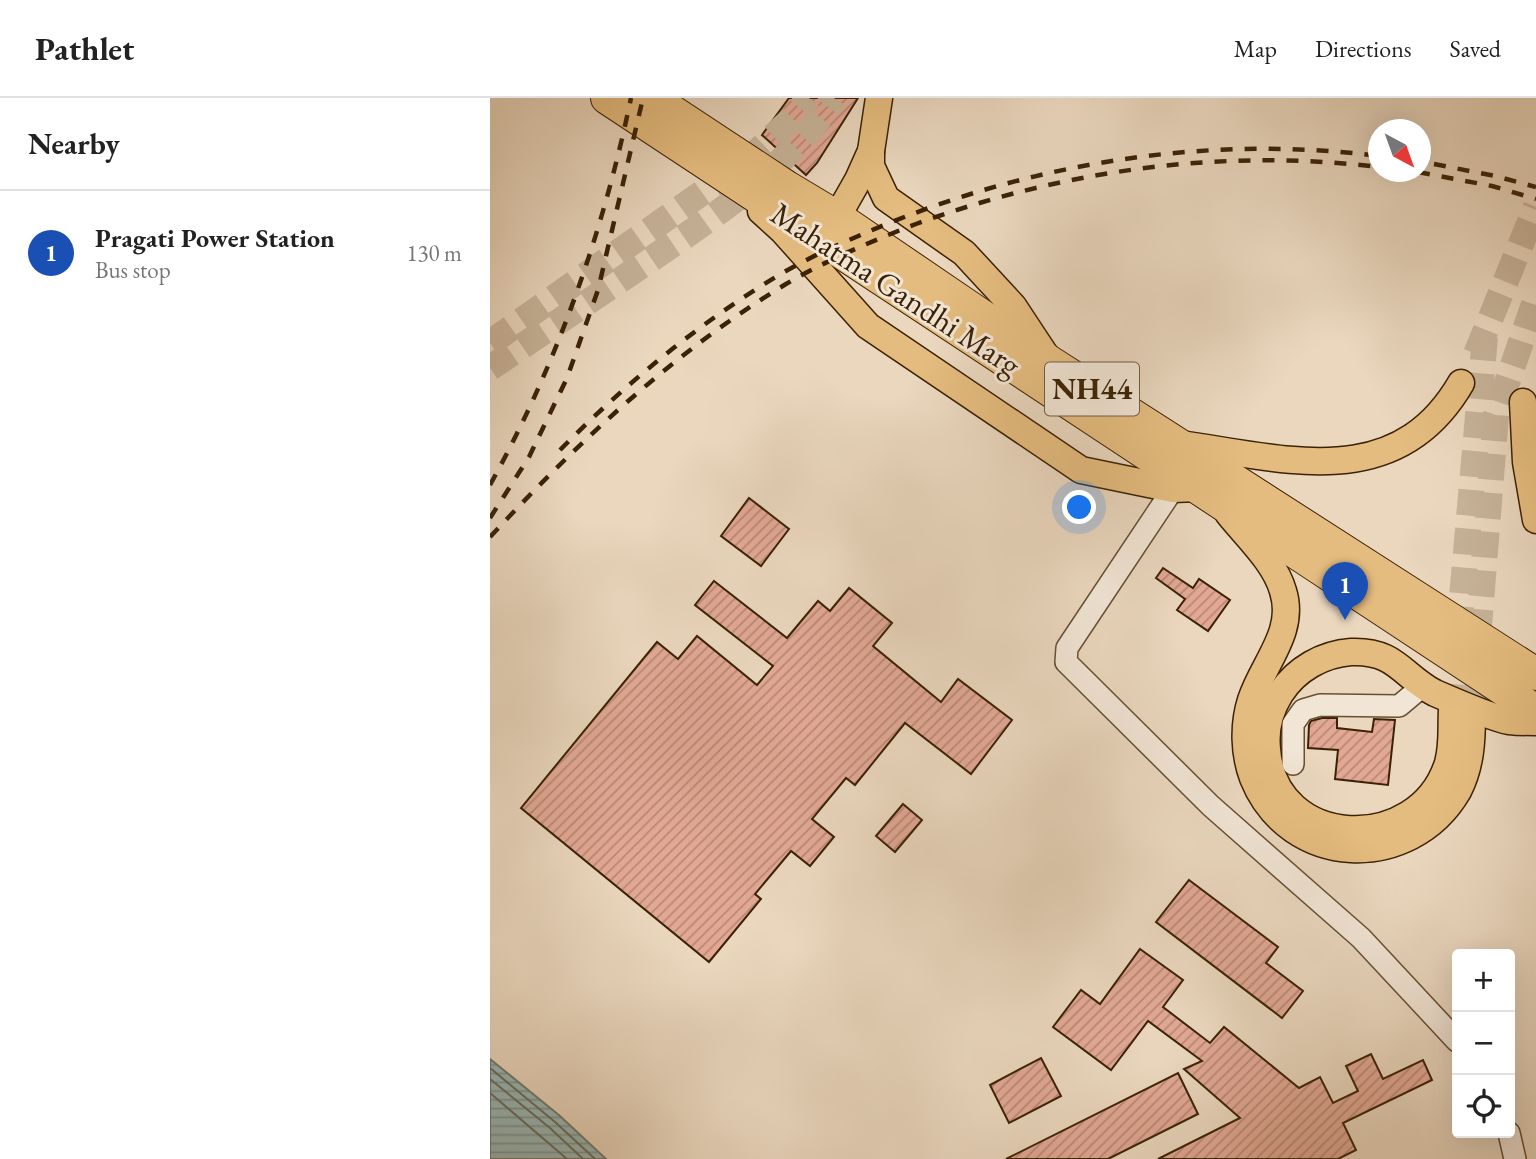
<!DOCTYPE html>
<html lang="en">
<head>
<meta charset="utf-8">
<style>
	body { margin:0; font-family:"EB Garamond",serif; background:#f2f2f2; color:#222 }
	.controls { position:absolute; right:21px; bottom:21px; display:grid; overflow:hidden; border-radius:7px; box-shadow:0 7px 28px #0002 }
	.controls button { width:63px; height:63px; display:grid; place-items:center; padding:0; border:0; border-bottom:2px solid #e0e0e0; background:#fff; color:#222; font:35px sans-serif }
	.compass { position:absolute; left:878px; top:21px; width:63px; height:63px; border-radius:50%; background:#fff; box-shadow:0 7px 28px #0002; rotate:139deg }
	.you { position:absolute; left:590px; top:410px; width:24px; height:24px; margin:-18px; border:5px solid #fff; border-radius:50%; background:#1a73e8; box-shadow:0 0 0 10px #1a73e833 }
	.badge { display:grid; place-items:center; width:46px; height:46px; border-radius:50%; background:#0b8043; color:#fff; font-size:23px; font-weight:700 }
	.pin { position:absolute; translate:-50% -58px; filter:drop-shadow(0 2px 4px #0008) }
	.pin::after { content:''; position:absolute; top:37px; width:24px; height:21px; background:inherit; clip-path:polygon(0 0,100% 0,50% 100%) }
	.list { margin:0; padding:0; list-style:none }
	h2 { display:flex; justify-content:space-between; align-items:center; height:91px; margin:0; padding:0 28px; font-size:30px }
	h2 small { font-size:23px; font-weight:400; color:#767676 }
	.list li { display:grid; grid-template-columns:46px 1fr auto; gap:21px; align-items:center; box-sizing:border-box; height:126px; padding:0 28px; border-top:2px solid #e0e0e0 }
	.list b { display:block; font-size:26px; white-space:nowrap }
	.list p { margin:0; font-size:23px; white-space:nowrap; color:#767676 }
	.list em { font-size:23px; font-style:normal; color:#767676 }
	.icon { flex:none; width:38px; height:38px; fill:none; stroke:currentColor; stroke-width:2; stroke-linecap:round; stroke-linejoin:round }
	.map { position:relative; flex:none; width:1046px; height:1061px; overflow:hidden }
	header { display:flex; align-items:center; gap:42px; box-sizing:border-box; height:98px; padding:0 35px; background:#fff; border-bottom:2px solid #e0e0e0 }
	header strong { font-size:33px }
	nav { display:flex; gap:38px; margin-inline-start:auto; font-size:24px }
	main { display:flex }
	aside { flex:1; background:#fff }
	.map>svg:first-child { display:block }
</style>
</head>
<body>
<header>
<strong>Pathlet</strong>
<nav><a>Map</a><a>Directions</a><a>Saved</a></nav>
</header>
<main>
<aside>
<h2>Nearby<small></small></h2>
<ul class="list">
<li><span class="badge" style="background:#1a4fb4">1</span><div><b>Pragati Power Station</b><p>Bus stop</p></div><em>130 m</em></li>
</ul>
</aside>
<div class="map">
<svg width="1046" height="1061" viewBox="0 0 1046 1061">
	<defs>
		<pattern id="water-rules" width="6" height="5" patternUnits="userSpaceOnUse" patternTransform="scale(1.75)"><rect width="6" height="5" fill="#99b8b7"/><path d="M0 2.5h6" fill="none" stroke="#7e9593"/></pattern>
		<pattern id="building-hatch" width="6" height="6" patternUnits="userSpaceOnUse" patternTransform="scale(1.75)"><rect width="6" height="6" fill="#e2a894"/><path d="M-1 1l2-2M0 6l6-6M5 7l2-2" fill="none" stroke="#b88877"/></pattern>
	</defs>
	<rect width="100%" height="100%" fill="#ead7be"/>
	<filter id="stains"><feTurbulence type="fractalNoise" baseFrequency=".00286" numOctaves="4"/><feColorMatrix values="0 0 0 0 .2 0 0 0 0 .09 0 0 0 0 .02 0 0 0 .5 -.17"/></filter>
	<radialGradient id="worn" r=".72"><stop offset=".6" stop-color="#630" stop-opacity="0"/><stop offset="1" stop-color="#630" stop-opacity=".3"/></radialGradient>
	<!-- water -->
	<path fill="url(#water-rules)" stroke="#737c70" stroke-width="2" d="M 0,961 L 70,1018 L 116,1061 L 0,1061 Z"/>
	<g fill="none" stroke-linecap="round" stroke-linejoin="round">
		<!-- shore -->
		<g stroke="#6a6d5e" stroke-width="2">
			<path d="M 0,970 L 65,1024 L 105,1061"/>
			<path d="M 0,981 L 60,1030 L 93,1061"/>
			<path d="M 0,995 L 77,1061"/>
		</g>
	</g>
	<!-- building -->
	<g fill="url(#building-hatch)" stroke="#3b2205" stroke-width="2">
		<path d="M 299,0 L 368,0 L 327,65 L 316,77 L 272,37 Z"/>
		<path d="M 259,400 L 299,431 L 271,468 L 231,438 Z"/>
		<path d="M 673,470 L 703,490 L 709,481 L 740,502 L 718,533 L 687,512 L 695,501 L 666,480 Z"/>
		<path d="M 224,483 L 297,540 L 328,503 L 340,513 L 359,490 L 402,525 L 383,548 L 451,604 L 468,581 L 522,622 L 481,676 L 415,625 L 365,687 L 356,680 L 322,721 L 344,739 L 320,768 L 301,753 L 265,796 L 271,801 L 219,864 L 31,710 L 167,544 L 188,561 L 207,538 L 267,587 L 283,568 L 205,507 Z"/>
		<path d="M 832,620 L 847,620 L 847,630 L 882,634 L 884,621 L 905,622 L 898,687 L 845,681 L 848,652 L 818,650 L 819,627 L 821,623 Z"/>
		<path d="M 413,706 L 432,722 L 405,754 L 386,738 Z"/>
		<path d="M 699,782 L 788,849 L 776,865 L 813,893 L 792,920 L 666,824 Z"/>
		<path d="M 650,851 L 693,882 L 673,909 L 720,945 L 734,929 L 809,990 L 830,979 L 843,1005 L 868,993 L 856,968 L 881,956 L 893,981 L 933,962 L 942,982 L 853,1025 L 866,1052 L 848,1061 L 668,1061 L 750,1020 L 694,971 L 712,963 L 658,923 L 621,972 L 563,929 L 591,892 L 610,906 Z"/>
		<path d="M 551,960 L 571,998 L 519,1025 L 500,987 Z"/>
		<path d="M 688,975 L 708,1016 L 618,1061 L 516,1061 Z"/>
	</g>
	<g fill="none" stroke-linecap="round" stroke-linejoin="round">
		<!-- major-tunnel -->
		<g stroke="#c7b399" stroke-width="26" stroke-dasharray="26 13" stroke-linecap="butt">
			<path d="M 0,245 L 257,63 L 303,20 L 319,0"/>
			<path d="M 986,256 L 1046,109"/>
			<path d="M 0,270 C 50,236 101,202 151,168 C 222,120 296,72 344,0"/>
			<path d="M 962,612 L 995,239"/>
			<path d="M 982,615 L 1006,317 L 1046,200"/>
		</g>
		<!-- minor casing -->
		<g stroke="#674f33" stroke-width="24">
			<g id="minor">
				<path d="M 683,391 L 577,550 L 576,564 L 721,708 L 871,840 L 967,943"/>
				<path d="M 803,666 L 803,626 L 813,612 L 830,607 L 909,608 L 934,587"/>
				<path d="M 1019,1035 L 1025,1061"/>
			</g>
		</g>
		<!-- major casing -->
		<g stroke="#3b2205" stroke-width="29">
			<g id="major">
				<path d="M 381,53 L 381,68 L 396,100 L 474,155 L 523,208 L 556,258"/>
				<path d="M 271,113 L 293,133 L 378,228 L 591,372 L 683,391 L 708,390"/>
				<path d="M 347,119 L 368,82 L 381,53 L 389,0"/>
				<path d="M 1033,304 L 1036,364 L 1046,422"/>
				<path d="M 689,346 C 794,360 906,397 971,285"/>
				<path d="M 738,415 C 756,438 785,464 793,493 C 806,534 773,565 761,602 C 753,627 754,656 763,680 C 799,770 920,775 968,693 C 981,668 982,642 982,615"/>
				<path d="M 962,612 C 961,630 963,647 958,665 C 929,758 784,753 777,651 C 775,632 780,612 790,596 C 806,571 833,556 861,554 C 906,552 912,578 945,595 C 961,602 1003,620 1019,623 C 1028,624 1037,624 1046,624"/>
			</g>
		</g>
		<!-- highway casing -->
		<g stroke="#3b2205" stroke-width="34">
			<g id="highway">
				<path d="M 117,0 L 1046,613"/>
				<path d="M 162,0 L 297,89 L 347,119 L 560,264 L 1046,576"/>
			</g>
		</g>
		<!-- minor -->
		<use href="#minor" stroke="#f1e5d5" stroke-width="21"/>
		<!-- major -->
		<use href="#major" stroke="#e5bc7f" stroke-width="26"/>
		<!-- highway -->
		<use href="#highway" stroke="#e5bc7f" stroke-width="32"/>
		<!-- rail -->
		<g stroke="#3b2205" stroke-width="4.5" stroke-dasharray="12 12" stroke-linecap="butt">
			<path d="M 944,66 L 1005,78 L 1046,89"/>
			<path d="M 928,74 L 1002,88 L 1046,101"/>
			<path d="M 70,352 C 135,286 209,225 289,177 C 318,160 349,146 380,133 C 539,65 717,36 888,58"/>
			<path d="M 0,387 C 67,266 113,135 141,0"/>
			<path d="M 0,420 L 39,359 L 77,280 L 108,192 L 153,0"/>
			<path d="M 0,439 C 89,343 184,254 296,186 C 337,162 382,143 426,126 C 574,72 732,50 888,69"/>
		</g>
	</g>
	<g text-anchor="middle" stroke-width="6" stroke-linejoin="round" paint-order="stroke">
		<!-- shield labels -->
		<rect fill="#f1e5d5" stroke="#725c43" stroke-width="2" x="555" y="264.5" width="94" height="53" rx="5"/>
		<g font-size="30" font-weight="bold" fill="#3b2205">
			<text x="602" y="301">NH44</text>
		</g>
		<!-- street labels -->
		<g font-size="32" fill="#3b2205" stroke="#f1e5d5">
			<text transform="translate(406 191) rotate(33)" y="11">Mahatma Gandhi Marg</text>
		</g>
	</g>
	<rect width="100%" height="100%" filter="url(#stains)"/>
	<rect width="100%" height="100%" fill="url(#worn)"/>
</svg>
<div class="controls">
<button>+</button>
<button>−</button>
<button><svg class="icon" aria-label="locate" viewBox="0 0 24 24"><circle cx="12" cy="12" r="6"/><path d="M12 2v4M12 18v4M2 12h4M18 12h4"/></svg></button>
</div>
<svg class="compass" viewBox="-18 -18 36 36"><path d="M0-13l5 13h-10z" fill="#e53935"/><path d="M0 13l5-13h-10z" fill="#767676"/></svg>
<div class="you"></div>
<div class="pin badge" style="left:855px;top:522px;background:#1a4fb4">1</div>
</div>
</main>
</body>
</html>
